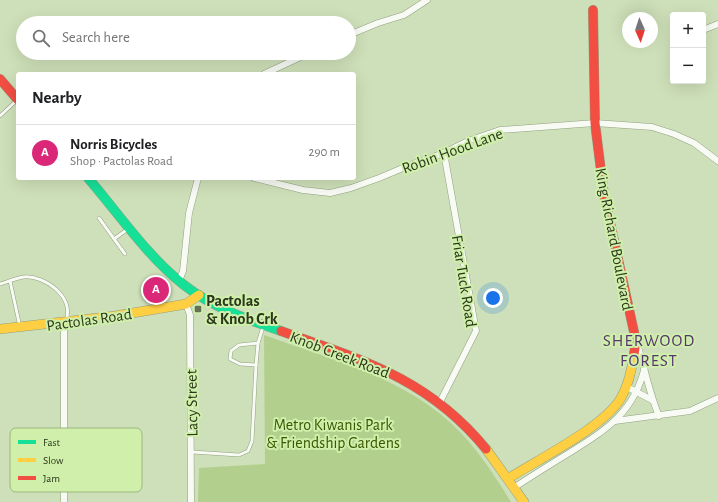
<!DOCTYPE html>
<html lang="en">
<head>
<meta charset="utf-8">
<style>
	body { margin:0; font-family:"Alegreya Sans",sans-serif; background:#f2f2f2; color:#202124 }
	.controls { position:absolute; right:12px; top:12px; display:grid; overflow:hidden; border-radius:4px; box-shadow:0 4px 16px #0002 }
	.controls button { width:36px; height:36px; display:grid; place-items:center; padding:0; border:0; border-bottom:1px solid #e0e0e0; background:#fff; color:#202124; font:20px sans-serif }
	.compass { position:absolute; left:622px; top:12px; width:36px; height:36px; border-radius:50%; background:#fff; box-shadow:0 4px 16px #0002; rotate:177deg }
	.you { position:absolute; left:493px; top:298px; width:14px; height:14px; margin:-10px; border:3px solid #fff; border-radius:50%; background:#1a73e8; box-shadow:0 0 0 6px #1a73e833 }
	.badge { display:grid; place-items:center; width:26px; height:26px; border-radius:50%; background:#db2777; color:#fff; font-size:13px; font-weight:700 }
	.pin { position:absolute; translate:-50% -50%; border:2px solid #fff; box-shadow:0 1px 4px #0006 }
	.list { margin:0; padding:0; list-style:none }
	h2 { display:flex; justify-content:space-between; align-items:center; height:52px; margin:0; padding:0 16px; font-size:17px }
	h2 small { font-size:13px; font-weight:400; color:#757577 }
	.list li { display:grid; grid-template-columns:26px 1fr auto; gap:12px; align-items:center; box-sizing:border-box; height:56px; padding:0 16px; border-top:1px solid #e0e0e0 }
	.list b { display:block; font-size:15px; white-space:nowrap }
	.list p { margin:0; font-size:13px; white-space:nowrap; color:#757577 }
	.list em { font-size:13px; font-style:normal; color:#757577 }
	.icon { flex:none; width:22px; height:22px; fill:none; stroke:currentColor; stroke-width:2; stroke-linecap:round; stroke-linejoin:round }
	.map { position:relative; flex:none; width:718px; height:502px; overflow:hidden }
	.search { position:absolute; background:#fff; box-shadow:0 4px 16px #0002; left:16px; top:16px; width:340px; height:44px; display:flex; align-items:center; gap:10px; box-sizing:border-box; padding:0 14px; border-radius:22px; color:#757577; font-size:15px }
	.panel { position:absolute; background:#fff; box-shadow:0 4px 16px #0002; left:16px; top:72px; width:340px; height:108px; border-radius:4px }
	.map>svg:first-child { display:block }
</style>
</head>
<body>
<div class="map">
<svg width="718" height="502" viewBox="0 0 718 502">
	<rect width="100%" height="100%" fill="#cee0b9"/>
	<!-- green -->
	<path fill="#b2cf8e" d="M 264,335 C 332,360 409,378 461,433 C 481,454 496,478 511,502 L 198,502 L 199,468 L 265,464 Z"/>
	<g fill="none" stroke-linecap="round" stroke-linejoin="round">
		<!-- lane casing -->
		<g stroke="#92a081" stroke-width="4">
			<g id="lane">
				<path d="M 0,116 L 16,101"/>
				<path d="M 99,218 L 125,254"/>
				<path d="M 114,239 L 128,229"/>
				<path d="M 10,281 L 20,327"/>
				<path d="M 0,284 C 7,282 16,278 24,277 C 44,275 75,297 66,320"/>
				<path d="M 256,365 L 258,343 L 263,327"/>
				<path d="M 192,452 L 239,455 L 248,451 L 252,441 L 256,365 L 240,364 L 230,359 L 231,351 L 239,345 L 258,343"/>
			</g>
		</g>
		<!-- street casing -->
		<g stroke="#92a081" stroke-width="7">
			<g id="street">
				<path d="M 703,30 L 718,24"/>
				<path d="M 349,35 L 378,23 L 404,15 L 427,0"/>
				<path d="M 264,74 L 309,53"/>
				<path d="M 254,178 L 303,190 L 330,193 L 351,188 L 379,178 L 410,165 L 444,153 L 468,141 L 500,130 L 595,123 L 652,127 L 674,134 L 694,143 L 718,161"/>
				<path d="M 179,281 L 183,271 L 189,213 L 198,178"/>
				<path d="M 186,304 L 190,315 L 191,502"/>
				<path d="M 64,323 L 64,502"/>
				<path d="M 637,344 C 645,368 649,393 659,416"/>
				<path d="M 627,387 L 652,400"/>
				<path d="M 440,402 L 476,331 L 444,153"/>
				<path d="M 615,421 L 690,411 L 718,398"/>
				<path d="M 515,487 C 533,475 551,464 569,453 C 606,430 635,412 645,366"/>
			</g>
		</g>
		<!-- fast casing -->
		<g stroke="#92a081" stroke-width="10">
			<path id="fast" d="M 88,178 C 119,214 147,256 184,285 C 212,307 248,320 281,331"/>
		</g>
		<!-- slow casing -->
		<g stroke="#92a081" stroke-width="10">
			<g id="slow">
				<path d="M 0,329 L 115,316 L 186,304 L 199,295"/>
				<path d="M 486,449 L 524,502"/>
				<path d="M 509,478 C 539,459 604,427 621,398 C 629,384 632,369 634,354"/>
			</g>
		</g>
		<!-- jam casing -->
		<g stroke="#92a081" stroke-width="10">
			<g id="jam">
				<path d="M 593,10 L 595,123 L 604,195 L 636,341 L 634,354"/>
				<path d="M 0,79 L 18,100"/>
				<path d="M 281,331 C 363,360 429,379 486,449"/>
			</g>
		</g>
		<!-- lane -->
		<use href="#lane" stroke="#f8faf4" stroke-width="3"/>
		<!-- street -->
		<use href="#street" stroke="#f8faf4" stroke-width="6"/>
		<!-- fast -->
		<use href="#fast" stroke="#16e098" stroke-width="9"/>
		<!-- slow -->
		<use href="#slow" stroke="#ffcf43" stroke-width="9"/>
		<!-- jam -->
		<use href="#jam" stroke="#f24e42" stroke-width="9"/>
	</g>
	<!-- markers -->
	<rect fill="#647253" stroke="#cfefaa" stroke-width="1.5" x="194" y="305" width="8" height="8" rx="2"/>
	<g text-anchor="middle" stroke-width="4" stroke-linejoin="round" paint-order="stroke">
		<!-- street labels -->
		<g font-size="16" fill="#2b371c" stroke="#cfefaa">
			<text transform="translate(452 150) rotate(-20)" y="6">Robin Hood Lane</text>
			<text transform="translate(615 239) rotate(79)" y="6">King Richard Boulevard</text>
			<text transform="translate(465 281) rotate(81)" y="6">Friar Tuck Road</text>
			<text transform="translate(89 319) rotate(-8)" y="6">Pactolas Road</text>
			<text transform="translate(340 354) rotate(21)" y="6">Knob Creek Road</text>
			<text transform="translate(191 403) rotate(-91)" y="6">Lacy Street</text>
		</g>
		<!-- poi labels -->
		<g font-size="16" font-weight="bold" fill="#2b371c" stroke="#cfefaa" text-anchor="start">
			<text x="206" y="306">Pactolas<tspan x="206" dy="18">&amp; Knob Crk</tspan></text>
		</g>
		<!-- park labels -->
		<g font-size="16" fill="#3b5701" stroke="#cfefaa">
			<text x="333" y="430">Metro Kiwanis Park<tspan x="333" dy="18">&amp; Friendship Gardens</tspan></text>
		</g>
		<!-- neighbourhood labels -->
		<g font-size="17" letter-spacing="1" fill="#573771" stroke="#cfefaa">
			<text x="649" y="346">SHERWOOD<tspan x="649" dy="20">FOREST</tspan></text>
		</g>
	</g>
	<!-- legend -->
	<rect x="10" y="428" width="132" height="64" rx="6" fill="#cfefaa" stroke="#9eb87f" stroke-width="1"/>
	<rect x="18" y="440" width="18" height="4" fill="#16e098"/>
	<rect x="18" y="458" width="18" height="4" fill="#ffcf43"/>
	<rect x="18" y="476" width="18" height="4" fill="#f24e42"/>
	<g font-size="11" fill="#2b371c">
		<text x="43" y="446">Fast</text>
		<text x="43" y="464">Slow</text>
		<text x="43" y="482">Jam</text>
	</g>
</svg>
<div class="controls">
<button>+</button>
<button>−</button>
</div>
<svg class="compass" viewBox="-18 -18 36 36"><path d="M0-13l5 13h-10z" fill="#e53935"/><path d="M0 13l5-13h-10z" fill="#757577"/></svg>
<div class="you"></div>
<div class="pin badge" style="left:156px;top:290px">A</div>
<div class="search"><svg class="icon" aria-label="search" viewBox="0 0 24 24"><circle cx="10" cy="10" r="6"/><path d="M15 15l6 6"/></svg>Search here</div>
<section class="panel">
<h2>Nearby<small></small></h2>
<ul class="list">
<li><span class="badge">A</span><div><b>Norris Bicycles</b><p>Shop · Pactolas Road</p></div><em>290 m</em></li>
</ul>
</section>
</div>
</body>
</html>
